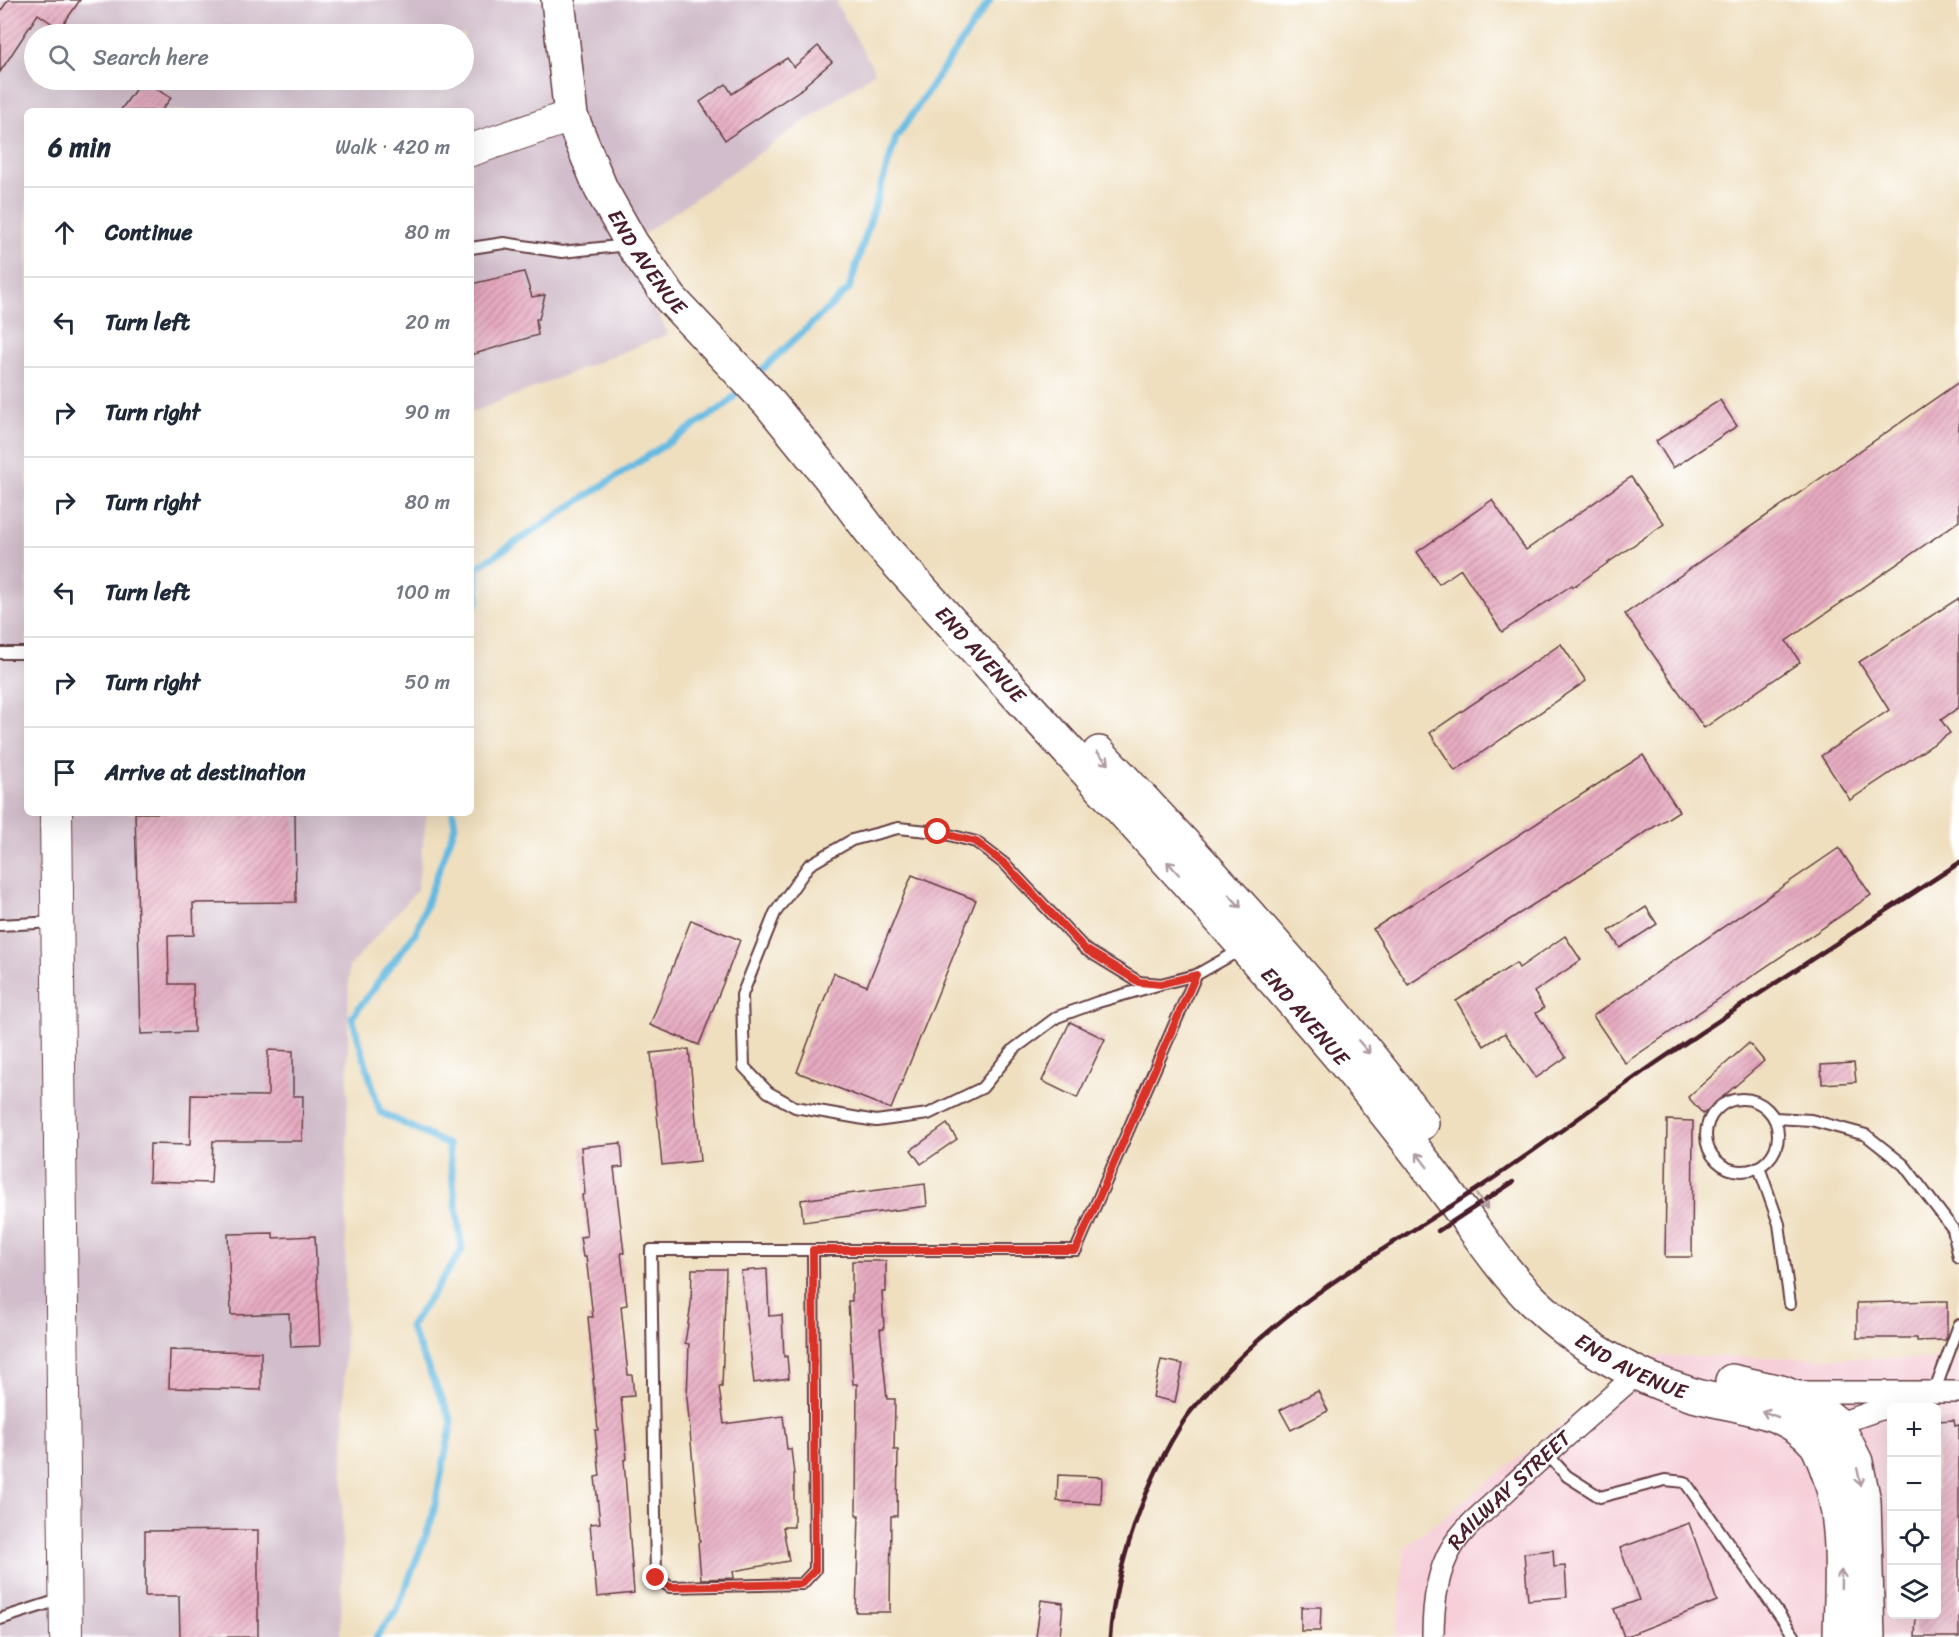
<!DOCTYPE html>
<html lang="en">
<head>
<meta charset="utf-8">
<style>
	body { margin:0; font-family:Sriracha,sans-serif; background:#f6f6f7; color:#1f2937 }
	.controls { position:absolute; right:18px; bottom:18px; display:grid; overflow:hidden; border-radius:9px; box-shadow:0 6px 24px #0002 }
	.controls button { width:54px; height:54px; display:grid; place-items:center; padding:0; border:0; border-bottom:2px solid #e0e1e3; background:#fff; color:#1f2937; font:30px sans-serif }
	.stop { position:absolute; width:18px; height:18px; margin:-14px; border:4px solid #d93025; border-radius:50%; background:#fff }
	.stop.end { background:#d93025; border-color:#fff; box-shadow:0 2px 6px #0008 }
	.list { margin:0; padding:0; list-style:none }
	h2 { display:flex; justify-content:space-between; align-items:center; height:78px; margin:0; padding:0 24px; font-size:26px }
	h2 small { font-size:20px; font-weight:400; color:#747a83 }
	.list li { display:grid; grid-template-columns:39px 1fr auto; gap:18px; align-items:center; box-sizing:border-box; height:90px; padding:0 24px; border-top:2px solid #e0e1e3 }
	.list b { display:block; font-size:22px; white-space:nowrap }
	.list em { font-size:20px; font-style:normal; color:#747a83 }
	.icon { flex:none; width:33px; height:33px; fill:none; stroke:currentColor; stroke-width:2; stroke-linecap:round; stroke-linejoin:round }
	.map { position:relative; flex:none; width:1959px; height:1637px; overflow:hidden }
	.search { position:absolute; background:#fff; box-shadow:0 6px 24px #0002; left:24px; top:24px; width:450px; height:66px; display:flex; align-items:center; gap:15px; box-sizing:border-box; padding:0 21px; border-radius:33px; color:#747a83; font-size:22px }
	.panel { position:absolute; background:#fff; box-shadow:0 6px 24px #0002; left:24px; top:108px; width:450px; height:708px; border-radius:9px }
	.map>svg:first-child { display:block }
</style>
</head>
<body>
<div class="map">
<svg width="1959" height="1637" viewBox="0 0 1959 1637">
	<defs>
		<pattern id="building-hatch" width="6" height="6" patternUnits="userSpaceOnUse" patternTransform="scale(1.5)"><rect width="6" height="6" fill="#e7abc1"/><path d="M-1 1l2-2M0 6l6-6M5 7l2-2" fill="none" stroke="#bd8b9d"/></pattern>
	</defs>
	<rect width="100%" height="100%" fill="#fff"/>
	<filter id="ink" filterUnits="userSpaceOnUse"><feTurbulence type="fractalNoise" baseFrequency=".0167" numOctaves="2"/><feDisplacementMap in="SourceGraphic" scale="12" xChannelSelector="R" yChannelSelector="G"/><feConvolveMatrix kernelMatrix="1 2 1 2 8 2 1 2 1" color-interpolation-filters="sRGB"/></filter>
	<filter id="wash" filterUnits="userSpaceOnUse"><feTurbulence type="fractalNoise" baseFrequency=".008" numOctaves="4" result="noise"/><feDisplacementMap in="SourceGraphic" scale="24" xChannelSelector="R" yChannelSelector="G"/><feGaussianBlur stdDeviation="1.35" result="paint"/><feColorMatrix in="noise" values="0 0 0 0 0 0 0 0 0 0 0 0 0 0 0 0 0 1.4 0 .05"/><feComposite in="paint" operator="in"/></filter>
	<g filter="url(#wash)">
		<rect width="100%" height="100%" fill="#efdfbf"/>
		<!-- built -->
		<path fill="#f6cfd9" fill-rule="evenodd" d="M 1648,1356 L 1959,1359 L 1959,1637 L 1396,1637 L 1405,1547 ZM 1892,1408 L 1936,1408 L 1936,1614 L 1892,1614 Z"/>
		<!-- industrial -->
		<path fill="#d1bdcb" fill-rule="evenodd" d="M 0,0 L 839,0 L 836,3 L 875,72 L 625,247 L 668,334 L 471,413 L 471,111 L 27,111 L 27,813 L 427,813 L 417,890 L 349,967 L 341,1637 L 0,1637 ZM 34,34 L 464,34 L 464,80 L 34,80 Z"/>
		<g fill="none" stroke-linecap="round" stroke-linejoin="round">
			<!-- stream -->
			<g stroke="#65bae1" stroke-width="7">
				<path d="M 754,377 L 849,289 L 896,138 L 990,0"/>
				<path d="M 471,614 L 478,599 L 476,568 L 723,407 L 742,389"/>
				<path d="M 376,1637 L 397,1610 L 432,1519 L 452,1422 L 410,1327 L 462,1250 L 448,1145 L 380,1112 L 352,1017 L 416,932 L 455,826 L 453,813"/>
			</g>
		</g>
		<g id="blocks">
			<!-- building -->
			<g fill="url(#building-hatch)">
				<path d="M 8,0 L 80,0 L 60,29 L 38,14 L 0,72 L 0,12 Z"/>
				<path d="M 818,46 L 832,62 L 805,85 L 806,86 L 725,140 L 700,102 L 726,84 L 732,94 L 787,58 L 794,67 Z"/>
				<path d="M 142,80 L 171,98 L 161,111 L 120,111 Z"/>
				<path d="M 524,272 L 532,297 L 545,295 L 539,319 L 536,319 L 538,335 L 471,355 L 471,284 Z"/>
				<path d="M 1959,382 L 1959,521 L 1786,641 L 1800,662 L 1704,728 L 1625,614 Z"/>
				<path d="M 1720,400 L 1737,426 L 1673,468 L 1656,441 Z"/>
				<path d="M 1631,477 L 1664,524 L 1573,587 L 1572,585 L 1502,632 L 1461,569 L 1439,584 L 1417,552 L 1492,500 L 1526,550 Z"/>
				<path d="M 1959,598 L 1959,707 L 1941,720 L 1950,733 L 1850,800 L 1821,756 L 1889,710 L 1859,662 Z"/>
				<path d="M 1561,644 L 1586,681 L 1455,771 L 1430,733 Z"/>
				<path d="M 1643,755 L 1679,811 L 1408,985 L 1373,929 Z"/>
				<path d="M 135,813 L 295,813 L 296,902 L 193,903 L 194,935 L 168,936 L 169,984 L 193,984 L 194,1032 L 141,1034 Z"/>
				<path d="M 1839,848 L 1871,895 L 1625,1063 L 1593,1016 Z"/>
				<path d="M 912,875 L 976,900 L 891,1109 L 797,1072 L 834,973 L 867,986 Z"/>
				<path d="M 1646,907 L 1657,924 L 1620,948 L 1609,931 Z"/>
				<path d="M 691,920 L 740,940 L 699,1045 L 650,1025 Z"/>
				<path d="M 1565,936 L 1581,960 L 1534,992 L 1544,1008 L 1536,1013 L 1566,1057 L 1536,1078 L 1505,1033 L 1484,1046 L 1456,1001 L 1516,963 L 1519,968 Z"/>
				<path d="M 1070,1022 L 1105,1039 L 1077,1098 L 1042,1081 Z"/>
				<path d="M 1749,1043 L 1764,1061 L 1703,1114 L 1688,1097 Z"/>
				<path d="M 689,1049 L 700,1161 L 662,1165 L 651,1053 Z"/>
				<path d="M 268,1050 L 293,1051 L 293,1096 L 303,1096 L 302,1141 L 213,1141 L 211,1183 L 149,1181 L 150,1144 L 190,1145 L 191,1095 L 268,1096 Z"/>
				<path d="M 1854,1063 L 1856,1082 L 1822,1084 L 1821,1065 Z"/>
				<path d="M 1667,1120 L 1693,1121 L 1692,1257 L 1665,1257 Z"/>
				<path d="M 947,1124 L 957,1139 L 921,1164 L 911,1150 Z"/>
				<path d="M 621,1143 L 623,1167 L 614,1168 L 624,1253 L 621,1253 L 627,1305 L 621,1306 L 628,1375 L 632,1375 L 634,1396 L 621,1397 L 627,1459 L 624,1460 L 634,1593 L 597,1597 L 590,1524 L 600,1523 L 595,1477 L 600,1476 L 595,1430 L 598,1430 L 593,1379 L 594,1379 L 588,1317 L 593,1317 L 586,1257 L 583,1257 L 580,1237 L 587,1236 L 582,1195 L 585,1194 L 581,1147 Z"/>
				<path d="M 925,1184 L 927,1206 L 803,1222 L 801,1200 Z"/>
				<path d="M 273,1233 L 273,1238 L 315,1236 L 320,1346 L 291,1347 L 289,1313 L 231,1315 L 228,1234 Z"/>
				<path d="M 852,1261 L 886,1261 L 886,1292 L 882,1292 L 884,1329 L 880,1329 L 887,1399 L 895,1399 L 894,1450 L 898,1450 L 897,1516 L 891,1516 L 890,1612 L 856,1612 L 859,1515 L 856,1515 L 857,1384 L 853,1384 L 848,1301 L 852,1301 Z"/>
				<path d="M 692,1269 L 726,1269 L 722,1387 L 719,1387 L 724,1424 L 783,1416 L 787,1449 L 791,1449 L 794,1474 L 794,1527 L 783,1527 L 789,1561 L 733,1571 L 734,1578 L 701,1579 L 698,1543 L 700,1542 L 687,1398 L 689,1344 L 685,1343 L 691,1304 Z"/>
				<path d="M 767,1269 L 769,1316 L 782,1315 L 784,1357 L 787,1356 L 789,1378 L 754,1383 L 741,1271 Z"/>
				<path d="M 1938,1301 L 1947,1301 L 1947,1336 L 1945,1340 L 1917,1341 L 1917,1338 L 1857,1338 L 1857,1303 Z"/>
				<path d="M 170,1350 L 261,1352 L 261,1390 L 169,1388 Z"/>
				<path d="M 1161,1360 L 1183,1364 L 1175,1402 L 1153,1397 Z"/>
				<path d="M 1318,1391 L 1328,1411 L 1291,1430 L 1280,1410 Z"/>
				<path d="M 1954,1420 L 1955,1426 L 1959,1425 L 1959,1637 L 1915,1637 L 1916,1614 L 1936,1614 L 1936,1421 Z"/>
				<path d="M 1058,1475 L 1102,1477 L 1101,1504 L 1057,1501 Z"/>
				<path d="M 1689,1523 L 1717,1601 L 1624,1637 L 1614,1609 L 1639,1600 L 1620,1548 Z"/>
				<path d="M 258,1530 L 258,1637 L 180,1637 L 179,1596 L 145,1596 L 145,1531 Z"/>
				<path d="M 1553,1550 L 1554,1567 L 1565,1566 L 1567,1597 L 1528,1600 L 1524,1553 Z"/>
				<path d="M 1041,1600 L 1063,1603 L 1060,1637 L 1036,1637 Z"/>
				<path d="M 1301,1607 L 1321,1607 L 1320,1631 L 1301,1631 Z"/>
			</g>
		</g>
	</g>
	<g filter="url(#ink)">
		<use href="#blocks" fill-opacity="0" stroke="#633c41" stroke-width="1.5"/>
		<g fill="none" stroke-linecap="round" stroke-linejoin="round">
			<!-- lane casing -->
			<g stroke="#633c41" stroke-width="14">
				<g id="lane">
					<path d="M 471,248 L 504,243 L 562,252 L 628,245"/>
					<path d="M 0,653 L 27,653"/>
					<path d="M 0,925 L 55,922"/>
					<path d="M 1161,984 L 1098,1002 L 1057,1017 L 1014,1049 L 982,1088 L 928,1114 L 876,1121 L 795,1107 L 768,1092 L 744,1067 L 742,995 L 775,913 L 809,865 L 852,840 L 898,828 L 938,832 L 976,842 L 1006,865 L 1085,949 L 1139,982 L 1161,984 L 1196,975 L 1242,949"/>
					<circle cx="1742" cy="1135" r="36"/>
					<path d="M 1774,1118 L 1811,1120 L 1866,1135 L 1904,1165 L 1953,1229 L 1959,1258"/>
					<path d="M 1759,1167 L 1779,1224 L 1790,1304"/>
					<path d="M 813,1250 L 815,1570 L 802,1584 L 670,1587 L 656,1578 L 651,1250 L 1076,1250 L 1196,975"/>
					<path d="M 1935,1390 L 1959,1325"/>
					<path d="M 1546,1453 L 1567,1476 L 1600,1497 L 1665,1480 L 1685,1482 L 1795,1637"/>
					<path d="M 0,1619 L 62,1599"/>
				</g>
			</g>
			<!-- street casing -->
			<g stroke="#633c41" stroke-width="24">
				<g id="street">
					<path d="M 1795,1392 L 1959,1392"/>
					<path d="M 1830,1432 L 1837,1424 L 1916,1397"/>
					<path id="s1" d="M 1433,1637 C 1433,1608 1436,1574 1451,1549 C 1463,1528 1484,1512 1501,1496 C 1545,1454 1591,1414 1637,1374"/>
				</g>
			</g>
			<!-- secondary casing -->
			<g stroke="#633c41" stroke-width="34">
				<g id="secondary">
					<path d="M 471,150 L 571,116"/>
					<path d="M 56,813 L 66,1637"/>
				</g>
			</g>
			<!-- highway casing -->
			<g stroke="#633c41" stroke-width="36">
				<g id="highway">
					<path id="s2" d="M 558,0 L 571,116 L 601,189 L 632,244 L 671,299 L 770,404 L 828,475 L 882,546 C 1035,716 1192,883 1340,1057 C 1381,1106 1420,1156 1458,1207 C 1482,1239 1505,1274 1534,1302 C 1578,1344 1632,1376 1690,1394 C 1733,1407 1784,1406 1815,1443 C 1820,1449 1822,1457 1825,1464 C 1847,1518 1841,1580 1840,1637"/>
					<path d="M 1099,753 C 1211,872 1323,992 1422,1123"/>
					<path d="M 1732,1381 L 1781,1392 L 1813,1405 L 1837,1424 L 1856,1462 L 1864,1501 L 1868,1637"/>
				</g>
			</g>
			<!-- lane -->
			<use href="#lane" stroke="#fff" stroke-width="10"/>
			<!-- street -->
			<use href="#street" stroke="#fff" stroke-width="21"/>
			<!-- secondary -->
			<use href="#secondary" stroke="#fff" stroke-width="32"/>
			<!-- highway -->
			<use href="#highway" stroke="#fff" stroke-width="33"/>
			<!-- rail -->
			<g stroke="#4a1f2b" stroke-width="4.5">
				<path d="M 1438,1231 L 1513,1182"/>
				<path d="M 1110,1637 C 1115,1568 1147,1476 1185,1419 C 1193,1407 1204,1397 1212,1387 C 1291,1295 1406,1239 1504,1171 C 1554,1137 1601,1101 1650,1067 C 1752,997 1856,931 1959,863"/>
			</g>
		</g>
		<!-- one-way arrows -->
		<defs><path id="oneway-shaft" d="M-6 0H5M1.5-3L5.5 0L1.5 3" fill="none" stroke-width="1.6" stroke-linecap="round" stroke-linejoin="round" transform="scale(1.5)"/></defs>
		<g stroke="#ae9aa0">
			<use href="#oneway-shaft" transform="translate(1103 758) rotate(47)"/>
			<use href="#oneway-shaft" transform="translate(1173 868) rotate(-132)"/>
			<use href="#oneway-shaft" transform="translate(1235 901) rotate(47)"/>
			<use href="#oneway-shaft" transform="translate(1364 1047) rotate(49)"/>
			<use href="#oneway-shaft" transform="translate(1422 1160) rotate(-127)"/>
			<use href="#oneway-shaft" transform="translate(1482 1202) rotate(53)"/>
			<use href="#oneway-shaft" transform="translate(1770 1414) rotate(-159)"/>
			<use href="#oneway-shaft" transform="translate(1859 1477) rotate(78)"/>
			<use href="#oneway-shaft" transform="translate(1841 1579) rotate(-89)"/>
		</g>
	</g>
	<g fill="none" stroke-linecap="round" stroke-linejoin="round" filter="url(#ink)">
		<!-- route -->
		<path stroke="#d93025" stroke-width="8" d="M 656,1578 L 670,1587 L 801,1584 L 815,1570 L 813,1250 L 1076,1250 L 1196,975 L 1161,984 L 1139,982 L 1085,949 L 1006,865 L 976,842 L 938,832"/>
	</g>
	<g text-anchor="middle" stroke-width="6" stroke-linejoin="round" paint-order="stroke">
		<!-- street labels -->
		<g font-size="21" fill="#4a1f2b" stroke="#fff">
			<text dy="7" stroke="none"><textPath href="#s2" startOffset="282">END AVENUE</textPath></text>
			<text dy="7" stroke="none"><textPath href="#s2" startOffset="798">END AVENUE</textPath></text>
			<text dy="7" stroke="none"><textPath href="#s2" startOffset="1284">END AVENUE</textPath></text>
			<text dy="7" stroke="none"><textPath href="#s2" startOffset="1768">END AVENUE</textPath></text>
			<text dy="7" stroke="none"><textPath href="#s1" startOffset="174">RAILWAY STREET</textPath></text>
		</g>
	</g>
</svg>
<div class="controls">
<button>+</button>
<button>−</button>
<button><svg class="icon" aria-label="locate" viewBox="0 0 24 24"><circle cx="12" cy="12" r="6"/><path d="M12 2v4M12 18v4M2 12h4M18 12h4"/></svg></button>
<button><svg class="icon" aria-label="layers" viewBox="0 0 24 24"><path d="M12 4l9 5-9 5-9-5zM3 14l9 5 9-5"/></svg></button>
</div>
<div class="stop" style="left:938px;top:832px"></div>
<div class="stop end" style="left:656px;top:1578px"></div>
<div class="search"><svg class="icon" aria-label="search" viewBox="0 0 24 24"><circle cx="10" cy="10" r="6"/><path d="M15 15l6 6"/></svg>Search here</div>
<section class="panel">
<h2>6 min<small>Walk · 420 m</small></h2>
<ul class="list">
<li><svg class="icon" aria-label="ahead" viewBox="0 0 24 24"><path d="M12 20V5M6 11l6-6 6 6"/></svg><div><b>Continue</b></div><em>80 m</em></li>
<li><svg class="icon" aria-label="left" viewBox="0 0 24 24"><path d="M17 20v-9H6M10 6l-5 5 5 5"/></svg><div><b>Turn left</b></div><em>20 m</em></li>
<li><svg class="icon" aria-label="right" viewBox="0 0 24 24"><path d="M7 20v-9h11M14 6l5 5-5 5"/></svg><div><b>Turn right</b></div><em>90 m</em></li>
<li><svg class="icon" aria-label="right" viewBox="0 0 24 24"><path d="M7 20v-9h11M14 6l5 5-5 5"/></svg><div><b>Turn right</b></div><em>80 m</em></li>
<li><svg class="icon" aria-label="left" viewBox="0 0 24 24"><path d="M17 20v-9H6M10 6l-5 5 5 5"/></svg><div><b>Turn left</b></div><em>100 m</em></li>
<li><svg class="icon" aria-label="right" viewBox="0 0 24 24"><path d="M7 20v-9h11M14 6l5 5-5 5"/></svg><div><b>Turn right</b></div><em>50 m</em></li>
<li><svg class="icon" aria-label="arrive" viewBox="0 0 24 24"><path d="M6 21V4h12l-3 4 3 4H6"/></svg><div><b>Arrive at destination</b></div></li>
</ul>
</section>
</div>
</body>
</html>
